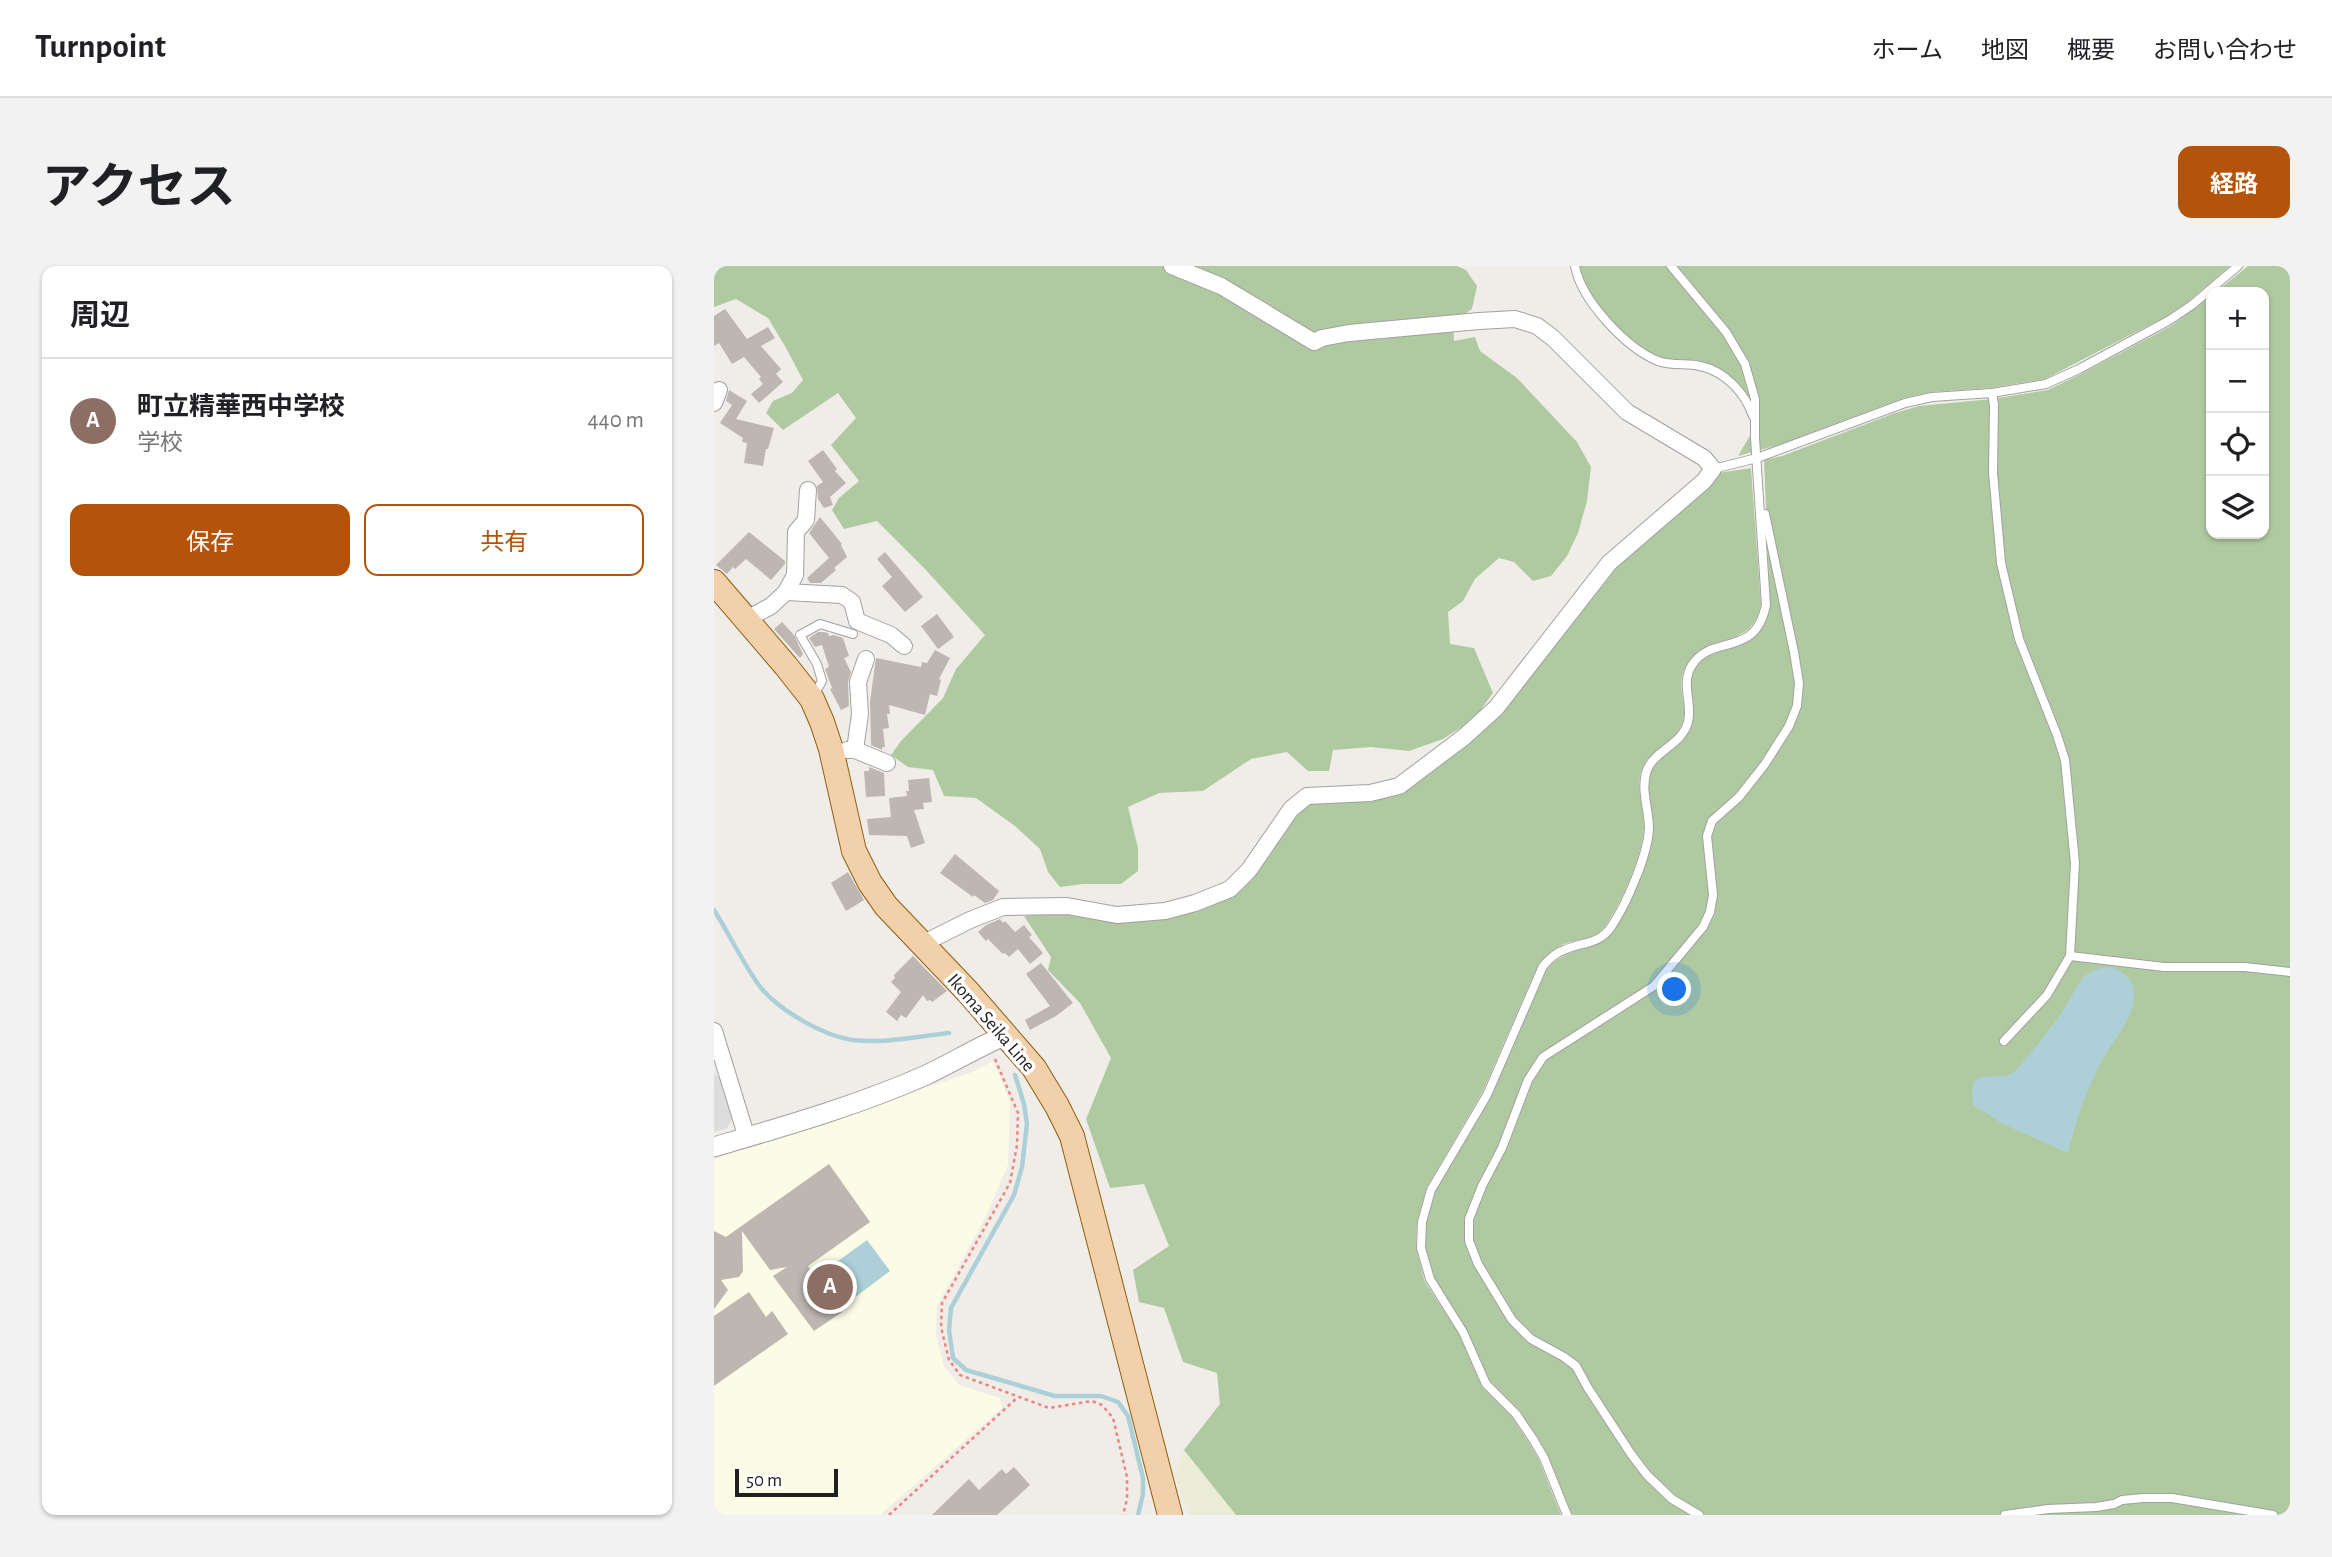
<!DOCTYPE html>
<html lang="ja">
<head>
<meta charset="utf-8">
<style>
	body { margin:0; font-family:"Alegreya Sans","Noto Sans JP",sans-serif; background:#f2f2f2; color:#202124 }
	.controls { position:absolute; right:21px; top:21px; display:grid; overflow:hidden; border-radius:14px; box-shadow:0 2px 5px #0004 }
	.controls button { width:63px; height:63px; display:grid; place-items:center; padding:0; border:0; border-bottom:2px solid #e0e0e0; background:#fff; color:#202124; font:35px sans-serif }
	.scale { position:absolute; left:21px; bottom:18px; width:103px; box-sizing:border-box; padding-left:7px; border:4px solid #202020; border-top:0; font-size:19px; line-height:24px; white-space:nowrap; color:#202020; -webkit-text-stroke:5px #fff; paint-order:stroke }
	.you { position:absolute; left:961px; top:724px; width:24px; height:24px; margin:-18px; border:5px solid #fff; border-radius:50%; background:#1a73e8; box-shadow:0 0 0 10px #1a73e833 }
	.badge { display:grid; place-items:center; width:46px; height:46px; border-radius:50%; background:#b45309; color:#fff; font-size:23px; font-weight:700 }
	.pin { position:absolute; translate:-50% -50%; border:4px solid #fff; box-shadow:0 2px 7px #0006 }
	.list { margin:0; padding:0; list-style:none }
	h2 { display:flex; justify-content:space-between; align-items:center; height:91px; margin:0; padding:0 28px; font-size:30px }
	h2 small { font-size:23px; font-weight:400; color:#757577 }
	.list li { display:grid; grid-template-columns:46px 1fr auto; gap:21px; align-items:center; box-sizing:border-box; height:126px; padding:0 28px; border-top:2px solid #e0e0e0 }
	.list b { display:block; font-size:26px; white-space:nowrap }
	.list p { margin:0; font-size:23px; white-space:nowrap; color:#757577 }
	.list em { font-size:23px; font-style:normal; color:#757577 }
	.actions { display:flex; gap:14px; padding:21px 28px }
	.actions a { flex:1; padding:16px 0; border:2px solid #b45309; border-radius:14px; text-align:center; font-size:24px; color:#b45309 }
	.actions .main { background:#b45309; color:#fff }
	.icon { flex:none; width:38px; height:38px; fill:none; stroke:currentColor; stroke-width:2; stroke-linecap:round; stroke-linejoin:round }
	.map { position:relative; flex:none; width:1576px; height:1249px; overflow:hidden; border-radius:14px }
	header { display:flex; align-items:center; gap:42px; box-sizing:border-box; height:98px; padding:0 35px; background:#fff; border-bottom:2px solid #e0e0e0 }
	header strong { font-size:33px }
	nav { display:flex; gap:38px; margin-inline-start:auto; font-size:24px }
	.intro { display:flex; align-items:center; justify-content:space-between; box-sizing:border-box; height:168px; padding:0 42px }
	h1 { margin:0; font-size:49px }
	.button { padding:18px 32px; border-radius:14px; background:#b45309; color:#fff; font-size:24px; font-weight:700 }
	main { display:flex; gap:42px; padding:0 42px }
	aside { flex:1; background:#fff; border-radius:14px; box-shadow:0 2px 5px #0004 }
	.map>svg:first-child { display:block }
</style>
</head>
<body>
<header>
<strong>Turnpoint</strong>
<nav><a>ホーム</a><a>地図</a><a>概要</a><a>お問い合わせ</a></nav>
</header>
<div class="intro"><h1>アクセス</h1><a class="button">経路</a></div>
<main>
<aside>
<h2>周辺<small></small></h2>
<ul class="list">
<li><span class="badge" style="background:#8d6e63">A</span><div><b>町立精華西中学校</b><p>学校</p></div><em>440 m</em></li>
</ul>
<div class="actions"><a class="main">保存</a><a>共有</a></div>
</aside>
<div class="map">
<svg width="1576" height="1249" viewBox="0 0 1576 1249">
	<rect width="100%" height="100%" fill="#f0ede8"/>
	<!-- residential -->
	<path fill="#dedddd" d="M 0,807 L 7,813 L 19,851 L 13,862 L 0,866 Z"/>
	<!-- education -->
	<path fill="#fcfbe5" d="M 279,795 L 296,836 L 294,899 L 270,954 L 223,1040 L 222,1070 L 230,1100 L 245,1119 L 286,1132 L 288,1142 L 166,1249 L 3,1249 L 0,1245 L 0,893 L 258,806 Z"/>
	<!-- farmland -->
	<path fill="#ebecd5" d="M 470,1184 L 522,1249 L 476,1249 L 460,1209 Z"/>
	<!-- forest -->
	<g fill="#afcaa1">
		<path d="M 0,0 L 743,0 L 752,4 L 763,20 L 758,43 L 739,56 L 740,75 L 761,71 L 766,85 L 803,112 L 863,176 L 877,201 L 873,235 L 864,267 L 853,290 L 837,310 L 819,315 L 800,296 L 785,292 L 761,313 L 749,335 L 734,346 L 736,378 L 760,382 L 779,427 L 760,453 L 729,473 L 695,485 L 657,481 L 619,484 L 615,505 L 594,505 L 573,486 L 537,493 L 489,525 L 445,527 L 414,541 L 424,582 L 424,605 L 407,618 L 369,618 L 346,621 L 334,606 L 326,583 L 301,560 L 262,532 L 230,530 L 219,504 L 194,501 L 177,489 L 187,475 L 229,432 L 242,403 L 271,369 L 211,303 L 163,255 L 130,263 L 118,244 L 125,232 L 145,215 L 117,179 L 142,152 L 124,127 L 69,164 L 52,147 L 59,135 L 78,127 L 89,114 L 72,82 L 54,52 L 22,33 L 0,41 Z"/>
		<path d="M 864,0 L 1516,0 L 1475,35 L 1451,51 L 1331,113 L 1277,122 L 1217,126 L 1190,132 L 1064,179 L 1024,190 L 1044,156 L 1019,114 L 934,87 L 916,73 L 880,37 L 873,26 Z"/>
		<path d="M 1534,0 L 1576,0 L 1576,1249 L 859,1249 L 855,1245 L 833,1190 L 822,1170 L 806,1145 L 776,1115 L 753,1064 L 719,1012 L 711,981 L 712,957 L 721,925 L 776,831 L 833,703 C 856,676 888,690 906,654 C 919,626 937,596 939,564 C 940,545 929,524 937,506 C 945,485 972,480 978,457 C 982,440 971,422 980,405 C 997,371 1044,399 1056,340 L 1050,194 L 1068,190 L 1181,147 L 1205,140 L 1278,133 L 1334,124 L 1367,108 L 1457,60 L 1497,30 L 1497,268 L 1550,268 L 1550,26 L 1502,26 Z"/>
		<path d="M 1037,202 L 1047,339 C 1036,386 994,365 973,398 C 960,419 974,434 969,455 C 963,477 936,482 928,503 C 921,521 930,541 930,560 C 930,587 907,637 892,659 C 881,675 866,672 850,678 C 840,682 832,689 825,697 L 768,827 L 713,921 L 703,956 L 702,982 L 711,1016 L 745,1068 L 768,1121 L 798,1151 L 814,1175 L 825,1194 L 847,1249 L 522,1249 L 470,1184 L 506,1138 L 503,1107 L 469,1096 L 450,1042 L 425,1036 L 419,1004 L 455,980 L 430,918 L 396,922 L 372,853 L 397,792 L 366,737 L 334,704 L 337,691 L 310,650 L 352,645 L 402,654 L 519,627 L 581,546 L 595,535 L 657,532 L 720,502 L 899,301 L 1004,207 Z"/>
	</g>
	<!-- water -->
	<g fill="#add0d8">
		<path d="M 1397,701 C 1409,706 1419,712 1420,727 C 1422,753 1395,778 1385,800 C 1371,828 1361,857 1354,887 L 1289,858 L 1259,839 C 1252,795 1282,819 1300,806 C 1306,801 1312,792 1318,785 C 1331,771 1343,753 1354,737 C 1366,716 1368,703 1397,701 Z"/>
		<path d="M 153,974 L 176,1005 L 136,1035 L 113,1003 Z"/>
	</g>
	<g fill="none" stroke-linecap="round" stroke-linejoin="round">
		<!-- stream -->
		<g stroke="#add0d8" stroke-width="4.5">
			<path d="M 0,644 C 16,669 29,698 47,722 C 66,745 110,770 139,774 C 170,778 205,770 235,767"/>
			<path d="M 301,809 L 310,838 L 313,858 L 308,901 L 300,929 L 237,1042 L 235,1064 L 239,1092 L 252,1104 L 341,1130 L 387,1130 L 404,1136 L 414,1150 L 429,1212 L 429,1228 L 424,1249"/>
		</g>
	</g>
	<!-- building -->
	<g fill="#bdb6b1">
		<path d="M 11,43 L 33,73 L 54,61 L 61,72 L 47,80 L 67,103 L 62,108 L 69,116 L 45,137 L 37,128 L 49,118 L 45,113 L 47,111 L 30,91 L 18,98 L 5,77 L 0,80 L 0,50 Z"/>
		<path d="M 15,124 L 33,135 L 22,153 L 60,162 L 54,183 L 52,183 L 49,200 L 30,197 L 33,177 L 28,176 L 29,172 L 6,157 L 18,139 L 12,135 Z"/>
		<path d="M 109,184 L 123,203 L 121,205 L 132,217 L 116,231 L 119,239 L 110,242 L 104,233 L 103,220 L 109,216 L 94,195 Z"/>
		<path d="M 106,251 L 128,278 L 127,279 L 133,291 L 120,302 L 122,304 L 107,317 L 96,317 L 93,312 L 115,292 L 95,267 Z"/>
		<path d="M 35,266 L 71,295 L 71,298 L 57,314 L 32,293 L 21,303 L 19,301 L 13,308 L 2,299 Z"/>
		<path d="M 171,286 L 209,331 L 191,346 L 168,320 L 178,311 L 163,293 Z"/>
		<path d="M 223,348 L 240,371 L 224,383 L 207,360 Z"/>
		<path d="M 68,356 L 80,369 L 89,388 L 86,392 L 60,363 Z"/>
		<path d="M 104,366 L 109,366 L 114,367 L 115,370 L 120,369 L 129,372 L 135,390 L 130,392 L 137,406 L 134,416 L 135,440 L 127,444 L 116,423 L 118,422 L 111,403 L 115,401 L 108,379 L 101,381 L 95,372 Z"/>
		<path d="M 221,384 L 236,392 L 225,413 L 227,414 L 223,430 L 216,428 L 211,449 L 175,439 L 176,448 L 173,448 L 175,462 L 169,463 L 171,481 L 168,481 L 168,484 L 157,479 L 156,435 L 162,392 L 207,401 L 208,396 L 213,397 Z"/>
		<path d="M 155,501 L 170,507 L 171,530 L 152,531 L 150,505 L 155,505 Z"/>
		<path d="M 215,512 L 218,536 L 209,537 L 210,543 L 200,544 L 211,577 L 197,582 L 193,570 L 155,569 L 153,553 L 177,551 L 175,532 L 193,530 L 192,525 L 195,525 L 194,514 Z"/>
		<path d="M 241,588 L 285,625 L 279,634 L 271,637 L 260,629 L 259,631 L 226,607 Z"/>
		<path d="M 134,606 L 150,634 L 132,645 L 117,617 Z"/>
		<path d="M 286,653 L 289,657 L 291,655 L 301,666 L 310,659 L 318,669 L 315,671 L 329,687 L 316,698 L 304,683 L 295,691 L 291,687 L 289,688 L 274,673 L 272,675 L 264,666 L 272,659 Z"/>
		<path d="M 199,690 L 233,725 L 218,736 L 216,734 L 213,735 L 209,729 L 192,752 L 187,749 L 183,755 L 172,746 L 187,726 L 177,716 L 181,712 L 180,709 Z"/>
		<path d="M 327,697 L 359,737 L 342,750 L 316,764 L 311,754 L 336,740 L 312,708 Z"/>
		<path d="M 115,898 L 156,956 L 94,1000 L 128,1046 L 100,1065 L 59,1010 L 73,1001 L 56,1004 L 28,965 L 29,1005 L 25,1011 L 7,1014 L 14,1024 L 0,1043 L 0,965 L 12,971 Z"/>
		<path d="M 35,1026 L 52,1051 L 58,1045 L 74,1068 L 0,1120 L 0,1050 Z"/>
		<path d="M 300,1201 L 316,1219 L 283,1249 L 218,1249 L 255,1213 L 265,1224 L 288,1203 L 292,1208 Z"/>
	</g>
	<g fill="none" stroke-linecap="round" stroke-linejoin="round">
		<!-- service casing -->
		<g stroke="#a1a1a1" stroke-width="10">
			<g id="service">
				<path d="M 861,0 C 867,34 912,82 944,95 C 958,100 972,97 986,100 C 1011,105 1031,127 1039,150"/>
				<path d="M 1278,127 L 1280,139 L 1279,206 L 1287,297 L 1305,373 L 1343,469 L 1351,494 L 1361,597 L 1356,690 L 1333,729 L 1290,775"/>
				<path d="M 999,203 L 1043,192 L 1191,137 L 1218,131 L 1278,127 L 1332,118 L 1365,103 L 1454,55 L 1478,39 L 1524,0"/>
				<path d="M 99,431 L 108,415 L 103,398 L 86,369 L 106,358 L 139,368"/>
				<path d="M 1356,690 L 1450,701 L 1531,701 L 1576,706"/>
				<path d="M 853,1249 L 830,1192 L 819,1173 L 802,1148 L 772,1118 L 749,1066 L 716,1013 L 707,982 L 708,956 L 717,924 L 773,829 L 829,700 C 835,693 841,687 850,684 C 867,676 885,679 897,661 C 912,639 934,589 935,562 C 935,543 926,523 933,504 C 941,484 968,479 974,456 C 979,437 966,418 978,399 C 999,367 1041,393 1052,339 L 1041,172 L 1041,133 L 1031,98 L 1012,66 L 957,0"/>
				<path d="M 985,1249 L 958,1233 L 933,1209 L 917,1188 L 874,1122 L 862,1100 L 850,1091 L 817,1073 L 798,1054 L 764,998 L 755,975 L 755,953 L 768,920 L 788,882 L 814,814 L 829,791 L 940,720 L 989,661 L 996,646 L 999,629 L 993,570 L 998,555 L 1025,531 L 1051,498 L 1075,460 L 1083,440 L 1085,417 L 1080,386 L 1051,248"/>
				<path d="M 1291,1249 L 1334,1243 L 1382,1241 L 1400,1238 L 1408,1234 L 1429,1232 L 1458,1232 L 1559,1249"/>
			</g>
		</g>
		<!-- minor casing -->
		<g stroke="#a1a1a1" stroke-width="18">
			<g id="minor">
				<path d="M 0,137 L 5,124"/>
				<path d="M 72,326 L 81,309 L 82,266 L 92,254 L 94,224"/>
				<path d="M 31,354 L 57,340 L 72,326 L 128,329 L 138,336 L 143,355 L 177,369 L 190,380"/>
				<path d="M 133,484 L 141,484 L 173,497"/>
				<path d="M 141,484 L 146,448 L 144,416 L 152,393"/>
				<path d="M 208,678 L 256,654 L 289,641 L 353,640 L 403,649 L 451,645 L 481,637 L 516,623 L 535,604 L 577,543 L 593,530 L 656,527 L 685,520 L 750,471 L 782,442 L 895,297 L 990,215 L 999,203 L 990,192 L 913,146 L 839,72 L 823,60 L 801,53 L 765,55 L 635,67 L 608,72 L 600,76 L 507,20 L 458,0"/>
				<path d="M 0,765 L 33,872"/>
			</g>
		</g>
		<!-- tertiary casing -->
		<g stroke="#a1a1a1" stroke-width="21">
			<path id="tertiary" d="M 0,881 C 71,860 142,840 210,810 C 238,797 264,781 292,769"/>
		</g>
		<!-- primary casing -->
		<g stroke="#8b5f11" stroke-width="26">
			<path id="primary" d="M 0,316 L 72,400 L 98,433 L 108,456 L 117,483 L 140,585 L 156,617 L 172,640 L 254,726 L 320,802 L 343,840 L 358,870 L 456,1249"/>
		</g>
		<!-- path -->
		<g stroke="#eb857e" stroke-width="2.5" stroke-dasharray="3.5 3.5" stroke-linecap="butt">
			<path d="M 281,793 L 304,847 L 303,879 L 296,917 L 228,1037 L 227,1061 L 235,1094 L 246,1109 L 335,1142 L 378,1135 L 388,1139 L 399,1152 L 413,1211 L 413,1233 L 409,1249"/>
			<path d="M 175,1249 L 304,1131"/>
		</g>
		<!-- service -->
		<use href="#service" stroke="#fff" stroke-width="8"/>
		<!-- minor -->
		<use href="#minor" stroke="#fff" stroke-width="16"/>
		<!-- tertiary -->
		<use href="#tertiary" stroke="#fff" stroke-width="19"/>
		<!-- primary -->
		<use href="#primary" stroke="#f2d1aa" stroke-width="24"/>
	</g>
	<g text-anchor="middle" stroke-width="7" stroke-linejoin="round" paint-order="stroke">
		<!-- street labels -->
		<g font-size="19" fill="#202020" stroke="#fff">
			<text transform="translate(278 756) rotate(49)" y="7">Ikoma Seika Line</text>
		</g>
	</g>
</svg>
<div class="controls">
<button>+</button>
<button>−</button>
<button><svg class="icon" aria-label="locate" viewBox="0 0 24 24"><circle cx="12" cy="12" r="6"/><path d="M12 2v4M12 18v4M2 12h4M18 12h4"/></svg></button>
<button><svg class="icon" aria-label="layers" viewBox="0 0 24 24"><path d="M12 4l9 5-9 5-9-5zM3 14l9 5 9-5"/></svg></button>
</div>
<div class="scale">50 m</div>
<div class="you"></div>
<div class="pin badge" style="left:116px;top:1021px;background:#8d6e63">A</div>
</div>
</main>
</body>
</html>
